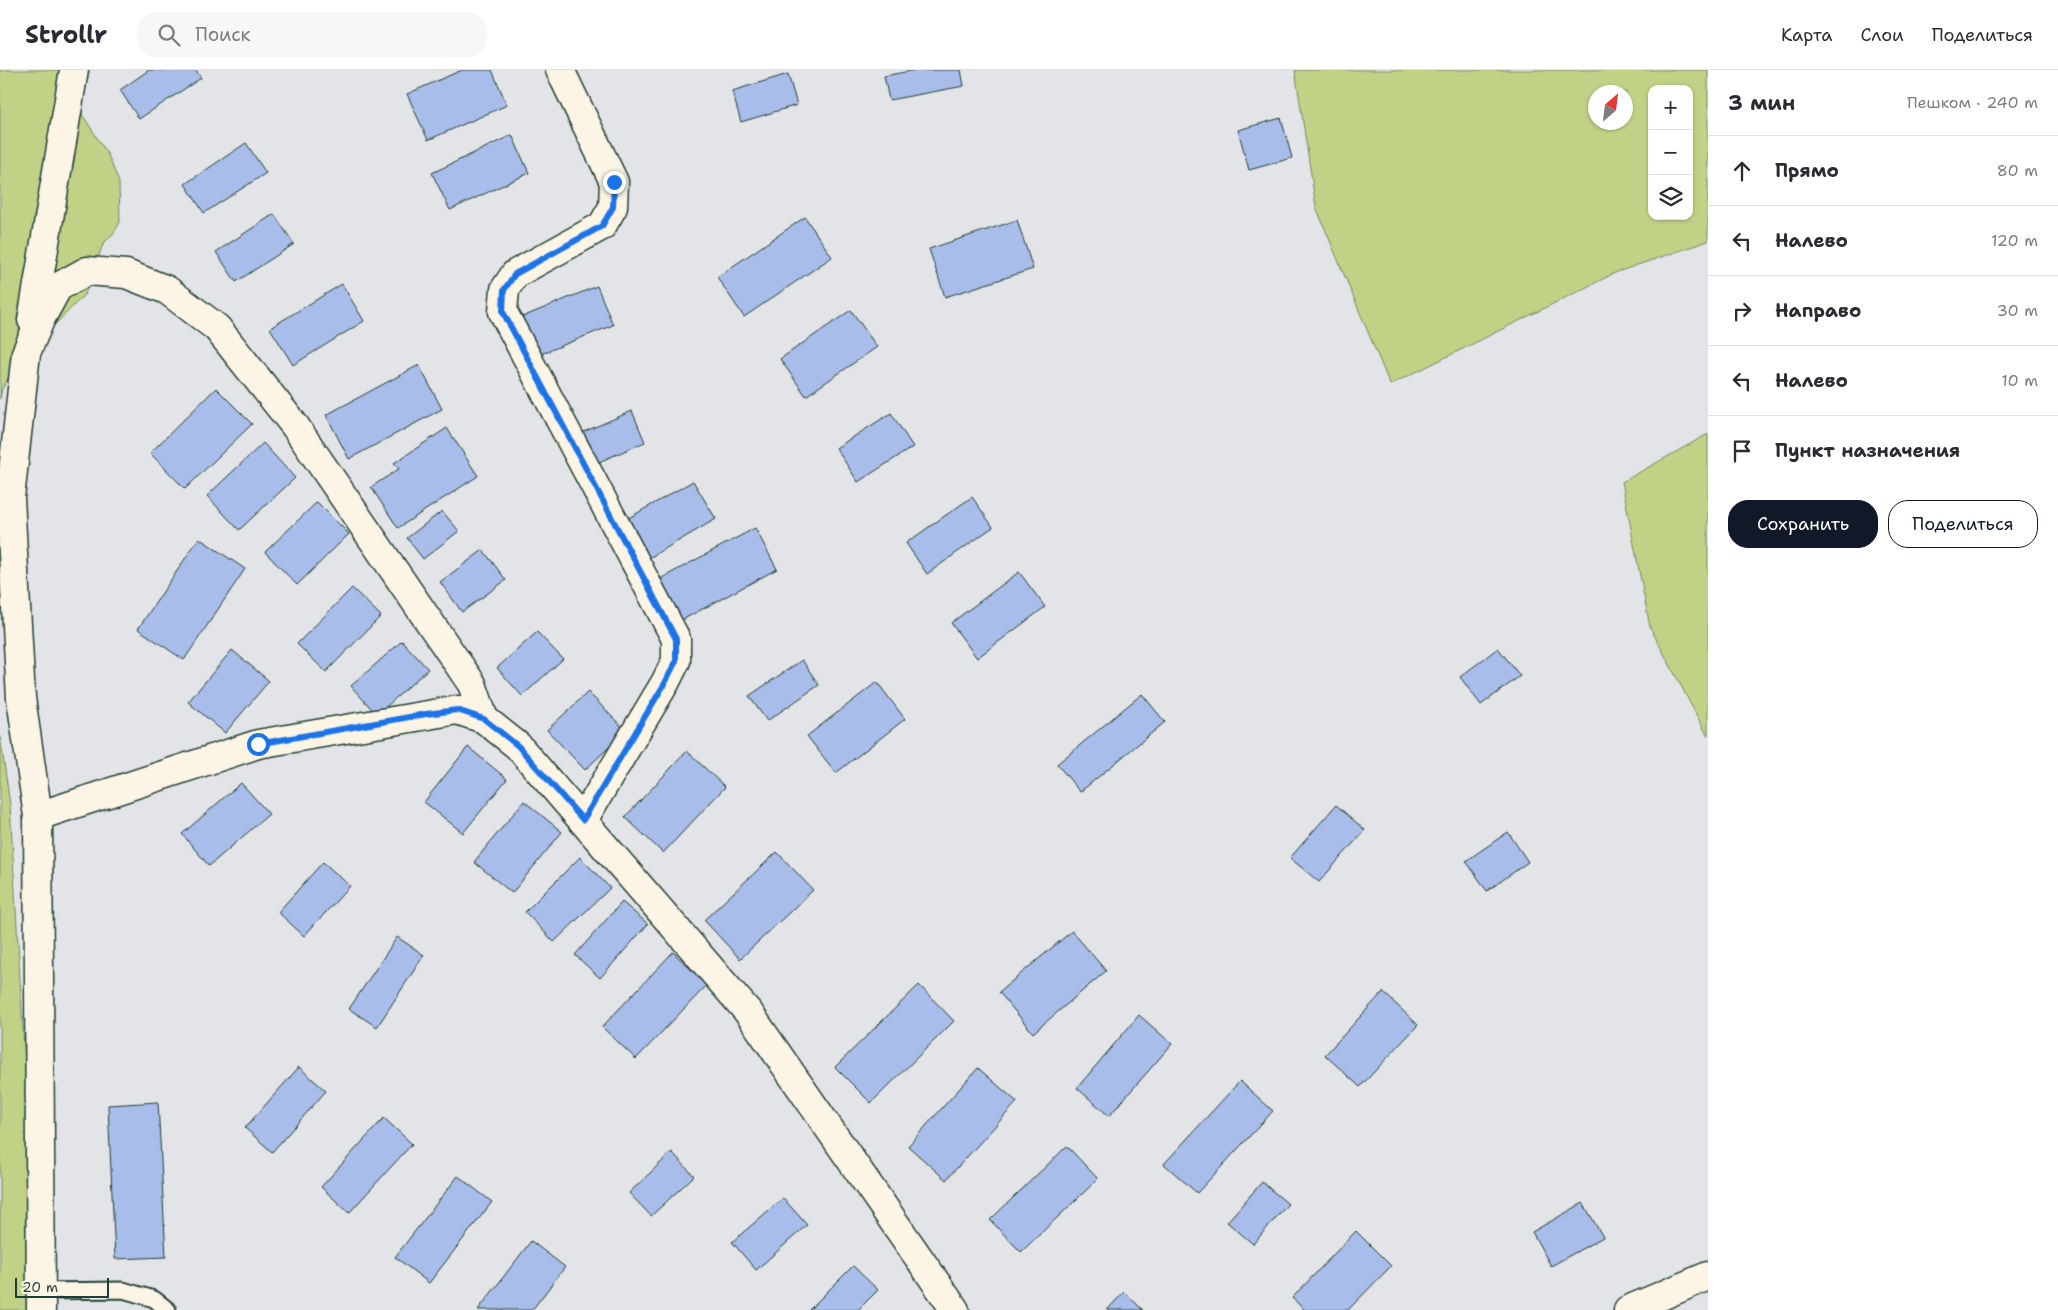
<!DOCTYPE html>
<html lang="ru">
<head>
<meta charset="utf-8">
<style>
	body { margin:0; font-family:"Shantell Sans",sans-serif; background:#f7f7f7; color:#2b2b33 }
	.controls { position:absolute; right:15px; top:15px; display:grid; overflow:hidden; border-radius:10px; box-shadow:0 1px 4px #0004 }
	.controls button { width:45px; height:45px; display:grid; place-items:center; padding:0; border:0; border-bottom:1px solid #e1e1e2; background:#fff; color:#2b2b33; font:25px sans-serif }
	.compass { position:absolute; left:1588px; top:15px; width:45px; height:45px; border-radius:50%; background:#fff; box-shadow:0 1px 4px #0004; rotate:28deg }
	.scale { position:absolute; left:15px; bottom:12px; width:94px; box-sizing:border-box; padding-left:5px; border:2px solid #1f3d34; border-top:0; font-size:14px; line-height:18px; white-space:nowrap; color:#1f3d34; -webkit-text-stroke:4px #fcf5e5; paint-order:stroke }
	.stop { position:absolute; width:15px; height:15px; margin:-11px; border:4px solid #1a73e8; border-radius:50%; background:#fff }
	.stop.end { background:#1a73e8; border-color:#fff; box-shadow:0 1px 5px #0008 }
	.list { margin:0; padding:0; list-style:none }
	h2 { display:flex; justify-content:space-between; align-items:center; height:65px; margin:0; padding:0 20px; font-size:21px }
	h2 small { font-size:16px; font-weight:400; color:#7c7c81 }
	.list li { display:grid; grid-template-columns:32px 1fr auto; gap:15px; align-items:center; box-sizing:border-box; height:70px; padding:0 20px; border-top:1px solid #e1e1e2 }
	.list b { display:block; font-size:19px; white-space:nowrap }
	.list em { font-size:16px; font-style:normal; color:#7c7c81 }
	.actions { display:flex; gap:10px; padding:15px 20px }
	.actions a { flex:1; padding:11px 0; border:1px solid #111827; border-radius:20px; text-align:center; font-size:18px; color:#111827 }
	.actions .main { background:#111827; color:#fff }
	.icon { flex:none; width:28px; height:28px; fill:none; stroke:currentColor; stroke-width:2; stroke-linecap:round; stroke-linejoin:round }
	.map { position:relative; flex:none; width:1708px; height:1240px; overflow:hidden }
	header { display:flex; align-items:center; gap:30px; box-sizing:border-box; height:70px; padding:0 25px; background:#fff; border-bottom:1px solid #e1e1e2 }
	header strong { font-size:24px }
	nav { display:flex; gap:28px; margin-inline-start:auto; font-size:18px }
	.search { width:350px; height:45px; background:#f7f7f7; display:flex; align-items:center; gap:12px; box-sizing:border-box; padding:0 18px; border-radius:20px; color:#7c7c81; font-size:19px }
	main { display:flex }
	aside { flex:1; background:#fff }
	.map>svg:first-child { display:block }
</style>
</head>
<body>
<header>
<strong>Strollr</strong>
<div class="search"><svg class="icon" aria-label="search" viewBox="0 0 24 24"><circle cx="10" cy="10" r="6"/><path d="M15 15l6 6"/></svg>Поиск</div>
<nav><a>Карта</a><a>Слои</a><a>Поделиться</a></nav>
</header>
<main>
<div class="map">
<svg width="1708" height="1240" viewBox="0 0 1708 1240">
	<rect width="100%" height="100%" fill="#e3e4e7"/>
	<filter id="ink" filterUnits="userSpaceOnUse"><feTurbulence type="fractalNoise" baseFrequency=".02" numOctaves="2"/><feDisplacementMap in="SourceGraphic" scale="10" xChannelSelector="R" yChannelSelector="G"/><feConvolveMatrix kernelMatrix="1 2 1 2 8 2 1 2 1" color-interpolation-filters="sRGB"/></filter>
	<g filter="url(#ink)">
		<!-- green -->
		<g fill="#c1d287" stroke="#70885e" fill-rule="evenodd">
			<path d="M 0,0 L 74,0 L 82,44 L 108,85 L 119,112 L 120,152 L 113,164 L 103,174 L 85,224 L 16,294 L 2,319 L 0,329 Z"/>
			<path d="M 1295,0 L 1708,0 L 1708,171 L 1617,202 L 1390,315 L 1316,137 ZM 1652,19 L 1689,19 L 1689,146 L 1652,146 ZM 1626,22 L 1626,52 L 1596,52 L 1596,22 Z"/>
			<path d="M 1708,364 L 1708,667 L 1650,557 L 1622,412 Z"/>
			<path d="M 0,665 L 10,735 L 26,1013 L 32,1240 L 0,1240 Z"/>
		</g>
		<!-- building -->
		<g fill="#a9bdeb" stroke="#1f3d34">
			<path d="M 149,0 L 196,0 L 201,8 L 139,49 L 120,20 Z"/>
			<path d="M 462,0 L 492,0 L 507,35 L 428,70 L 407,24 Z"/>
			<path d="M 915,0 L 961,0 L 964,16 L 889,30 L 884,6 Z"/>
			<path d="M 788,4 L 797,35 L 741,52 L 732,21 Z"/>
			<path d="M 1281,48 L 1292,88 L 1249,100 L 1238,60 Z"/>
			<path d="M 512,65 L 529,103 L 450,140 L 432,103 Z"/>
			<path d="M 246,73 L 266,103 L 204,143 L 185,114 Z"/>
			<path d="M 274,144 L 294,174 L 236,212 L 216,182 Z"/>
			<path d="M 805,147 L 832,187 L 744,247 L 717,207 Z"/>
			<path d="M 1017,150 L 1033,199 L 945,227 L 929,179 Z"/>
			<path d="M 342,214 L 364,251 L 293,295 L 270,258 Z"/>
			<path d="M 597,216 L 613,255 L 536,286 L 520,248 Z"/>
			<path d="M 851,240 L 877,277 L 806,326 L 780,289 Z"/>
			<path d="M 419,295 L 442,339 L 349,389 L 326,345 Z"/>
			<path d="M 216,318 L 252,354 L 185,419 L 150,383 Z"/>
			<path d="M 632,341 L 645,372 L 592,395 L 579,364 Z"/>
			<path d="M 891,343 L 913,377 L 858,412 L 836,378 Z"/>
			<path d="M 447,358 L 478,406 L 398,458 L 371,417 L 399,399 L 394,393 Z"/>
			<path d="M 263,373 L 295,408 L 239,460 L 207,426 Z"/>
			<path d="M 693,411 L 716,449 L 649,488 L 627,449 Z"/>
			<path d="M 972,427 L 993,457 L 927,504 L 906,473 Z"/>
			<path d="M 317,432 L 349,464 L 297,515 L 265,482 Z"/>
			<path d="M 442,441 L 459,461 L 423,489 L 407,468 Z"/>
			<path d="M 755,458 L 777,499 L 682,550 L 660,509 Z"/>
			<path d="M 199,468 L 245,499 L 184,590 L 138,559 Z"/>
			<path d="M 483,480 L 506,510 L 462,542 L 440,512 Z"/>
			<path d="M 1019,502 L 1045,537 L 977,588 L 951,553 Z"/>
			<path d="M 352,518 L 381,546 L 326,602 L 297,574 Z"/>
			<path d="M 537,562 L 563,589 L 522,626 L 497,598 Z"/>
			<path d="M 402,571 L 428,599 L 377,645 L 351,616 Z"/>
			<path d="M 1498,578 L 1520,606 L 1481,635 L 1460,607 Z"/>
			<path d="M 232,580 L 269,611 L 225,663 L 188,632 Z"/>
			<path d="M 802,590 L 819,615 L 767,651 L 749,626 Z"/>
			<path d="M 877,612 L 905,649 L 836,703 L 807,666 Z"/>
			<path d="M 588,622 L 626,661 L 585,700 L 547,660 Z"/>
			<path d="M 1142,624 L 1165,652 L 1080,722 L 1057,694 Z"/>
			<path d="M 468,677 L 507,709 L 463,763 L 424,732 Z"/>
			<path d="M 687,681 L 725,717 L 663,783 L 625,747 Z"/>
			<path d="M 241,713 L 269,744 L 209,796 L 182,764 Z"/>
			<path d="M 524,731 L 562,762 L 512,823 L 474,792 Z"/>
			<path d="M 1336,735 L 1365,760 L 1319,812 L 1290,788 Z"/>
			<path d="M 1508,762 L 1528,792 L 1487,821 L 1466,791 Z"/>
			<path d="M 777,782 L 813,820 L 740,889 L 704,850 Z"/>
			<path d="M 580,787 L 610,818 L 554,872 L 525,842 Z"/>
			<path d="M 323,792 L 350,816 L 304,866 L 278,842 Z"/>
			<path d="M 622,832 L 648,854 L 600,908 L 575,885 Z"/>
			<path d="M 1072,861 L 1106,901 L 1033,963 L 999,922 Z"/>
			<path d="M 397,867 L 424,885 L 377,957 L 349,939 Z"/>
			<path d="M 673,882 L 707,915 L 636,989 L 602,957 Z"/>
			<path d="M 919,915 L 954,951 L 871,1033 L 835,997 Z"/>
			<path d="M 1383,922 L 1418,955 L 1360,1017 L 1325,985 Z"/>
			<path d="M 1139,945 L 1172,974 L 1109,1046 L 1077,1018 Z"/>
			<path d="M 299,997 L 326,1021 L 272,1082 L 245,1058 Z"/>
			<path d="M 978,998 L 1017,1032 L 946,1110 L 908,1076 Z"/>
			<path d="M 1240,1011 L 1273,1041 L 1197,1123 L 1164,1094 Z"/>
			<path d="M 158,1032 L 166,1187 L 115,1189 L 108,1035 Z"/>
			<path d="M 384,1048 L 412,1074 L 349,1143 L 321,1117 Z"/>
			<path d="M 1067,1076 L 1098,1109 L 1021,1182 L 990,1150 Z"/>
			<path d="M 672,1082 L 694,1106 L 651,1146 L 629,1123 Z"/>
			<path d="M 458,1106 L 492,1132 L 429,1213 L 395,1187 Z"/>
			<path d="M 1262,1112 L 1288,1134 L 1253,1174 L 1227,1152 Z"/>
			<path d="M 783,1128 L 807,1155 L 756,1200 L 732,1172 Z"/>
			<path d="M 1583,1133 L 1603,1167 L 1551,1196 L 1532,1162 Z"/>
			<path d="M 1356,1161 L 1391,1196 L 1348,1240 L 1305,1240 L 1292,1228 Z"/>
			<path d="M 531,1171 L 565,1197 L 532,1240 L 478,1240 Z"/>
			<path d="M 853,1196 L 878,1220 L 858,1240 L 809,1240 Z"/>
			<path d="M 1124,1222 L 1143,1240 L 1107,1240 Z"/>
		</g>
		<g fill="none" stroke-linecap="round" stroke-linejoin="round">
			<!-- service casing -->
			<g stroke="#1f3d34" stroke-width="19">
				<path id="service" d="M 40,1221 L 123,1220 L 154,1229 L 168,1240"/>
			</g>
			<!-- minor casing -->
			<g stroke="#1f3d34" stroke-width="31">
				<g id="minor">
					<path d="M 560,0 L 614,112 L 613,137 L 602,156 L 515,204 L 505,219 L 503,242 L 676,569 L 676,591 L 665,613 L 583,750"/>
					<path d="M 32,250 L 74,0"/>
					<path d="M 38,746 L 21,628 L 10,428 L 26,283 L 41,248 L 58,217 L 87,201 L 126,204 L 167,220 L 217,258 L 295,356 L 472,614 L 484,649"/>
					<path d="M 41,1240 L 38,746 L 258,674 L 457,640 L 484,649 L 518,676 L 749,943 L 955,1240"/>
					<path d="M 1628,1240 L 1708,1206"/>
				</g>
			</g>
			<!-- service -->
			<use href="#service" stroke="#fcf5e5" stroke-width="15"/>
			<!-- minor -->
			<use href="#minor" stroke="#fcf5e5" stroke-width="28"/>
		</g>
	</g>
	<g fill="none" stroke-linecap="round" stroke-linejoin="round" filter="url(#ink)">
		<!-- route -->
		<path stroke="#1a73e8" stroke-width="6" d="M 258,674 L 426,644 L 457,640 L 484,649 L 518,676 L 583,750 L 665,613 L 676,591 L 676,569 L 503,242 L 504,220 L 515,204 L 602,156 L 613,137 L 614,112"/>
	</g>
</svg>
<div class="controls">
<button>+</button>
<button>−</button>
<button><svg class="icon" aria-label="layers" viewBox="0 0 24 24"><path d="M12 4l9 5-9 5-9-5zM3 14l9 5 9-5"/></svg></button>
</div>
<svg class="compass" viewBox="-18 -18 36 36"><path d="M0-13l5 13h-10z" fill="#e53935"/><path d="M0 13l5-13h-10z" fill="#7c7c81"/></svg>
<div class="scale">20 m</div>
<div class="stop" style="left:258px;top:674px"></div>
<div class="stop end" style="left:614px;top:112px"></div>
</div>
<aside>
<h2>3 мин<small>Пешком · 240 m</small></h2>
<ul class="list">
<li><svg class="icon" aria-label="ahead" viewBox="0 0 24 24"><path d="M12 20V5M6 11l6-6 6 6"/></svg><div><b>Прямо</b></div><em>80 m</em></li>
<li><svg class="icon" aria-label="left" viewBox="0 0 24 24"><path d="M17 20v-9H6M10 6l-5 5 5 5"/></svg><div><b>Налево</b></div><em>120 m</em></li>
<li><svg class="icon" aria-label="right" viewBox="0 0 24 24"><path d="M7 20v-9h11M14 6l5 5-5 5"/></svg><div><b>Направо</b></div><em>30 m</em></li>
<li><svg class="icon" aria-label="left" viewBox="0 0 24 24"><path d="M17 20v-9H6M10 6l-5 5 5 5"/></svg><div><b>Налево</b></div><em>10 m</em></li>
<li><svg class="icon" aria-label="arrive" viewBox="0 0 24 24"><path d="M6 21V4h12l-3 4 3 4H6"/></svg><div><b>Пункт назначения</b></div></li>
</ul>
<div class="actions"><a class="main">Сохранить</a><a>Поделиться</a></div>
</aside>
</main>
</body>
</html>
